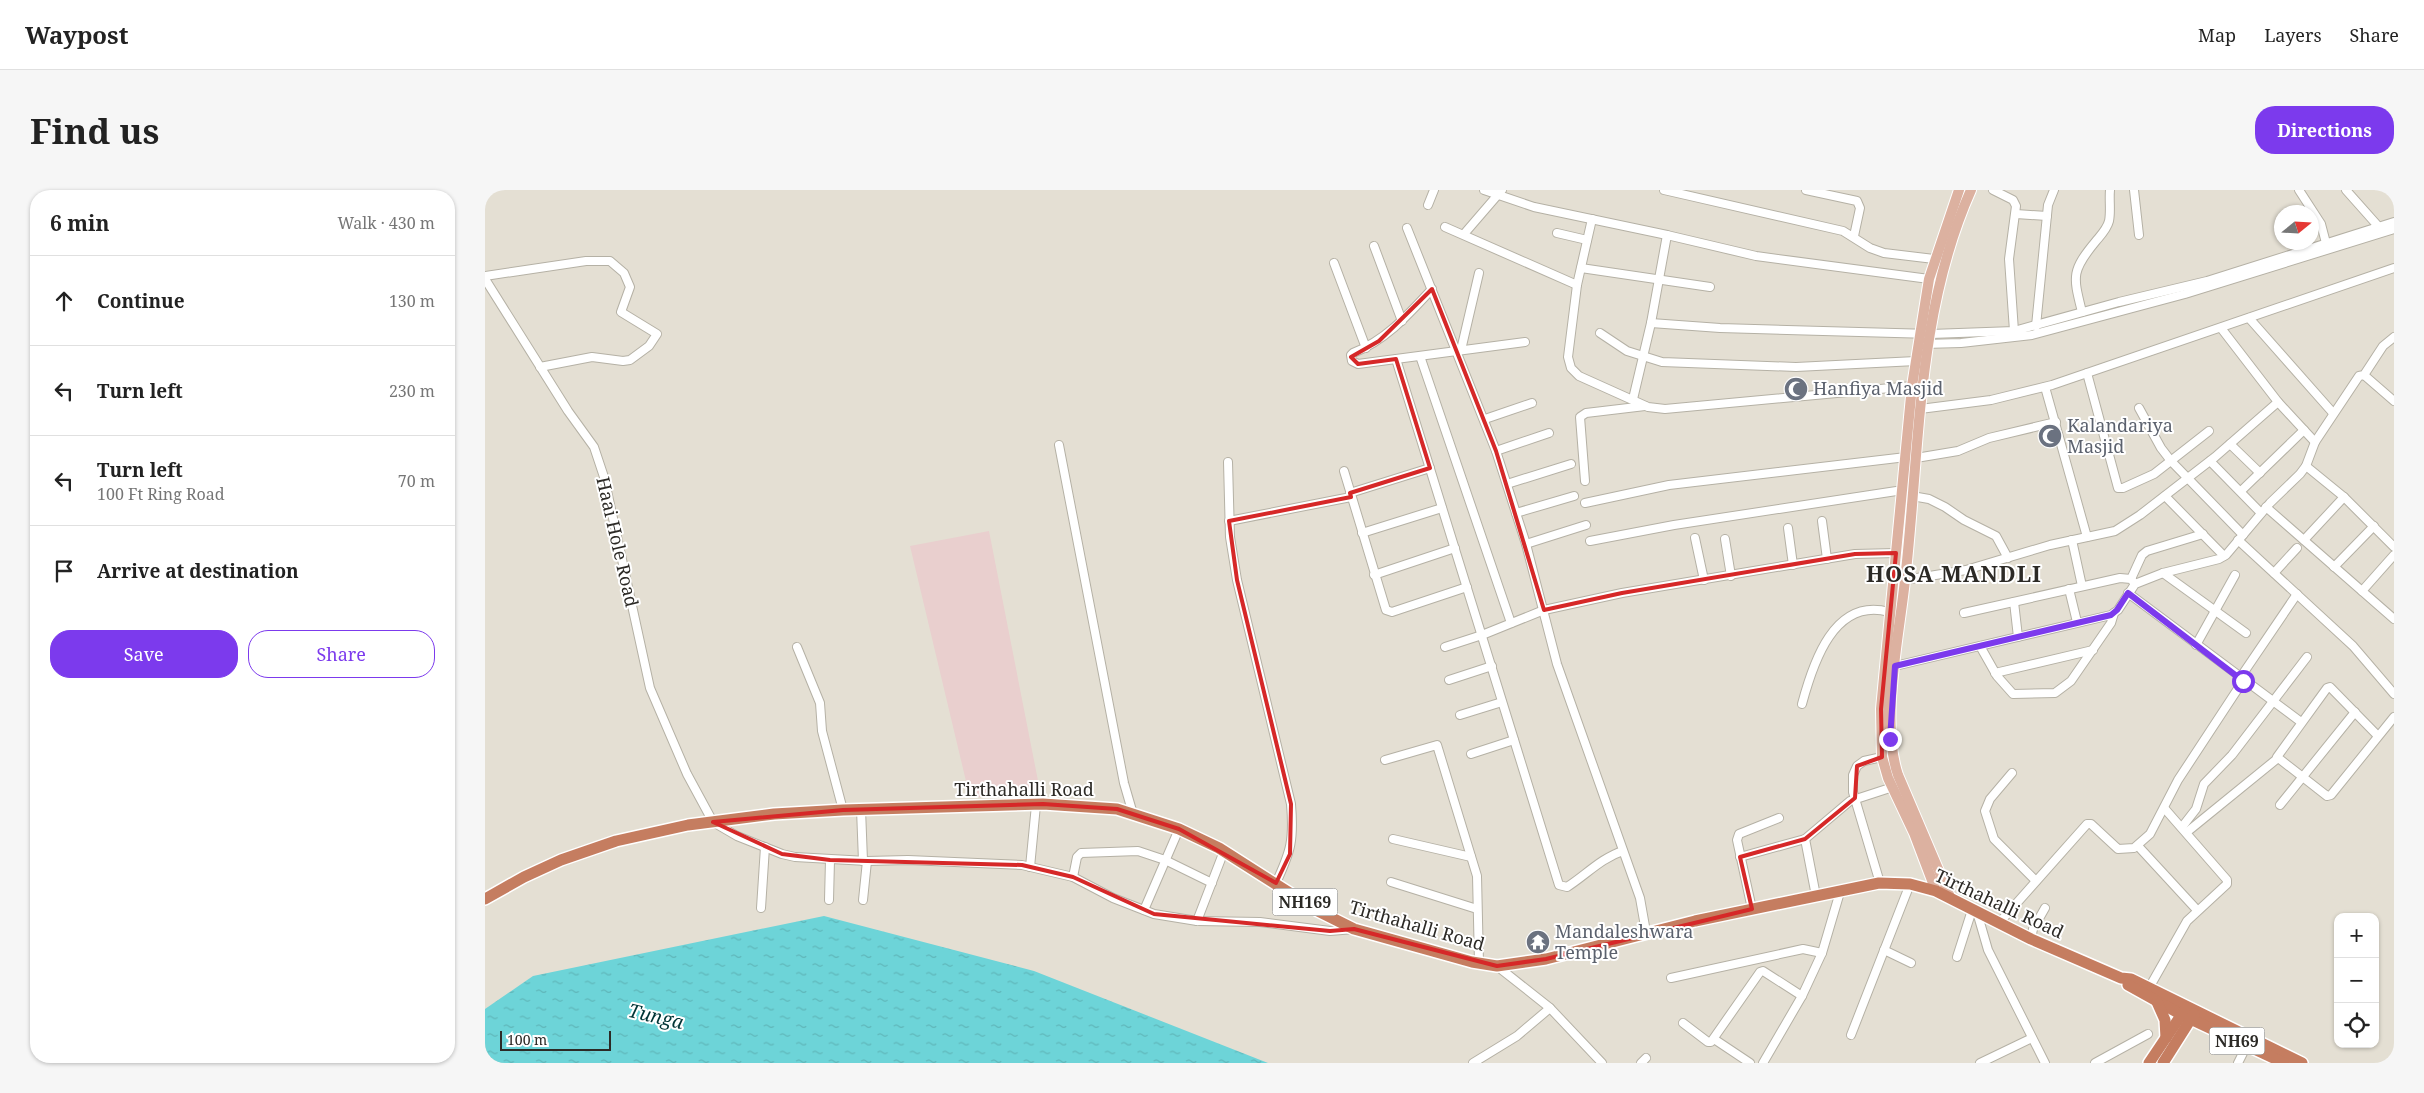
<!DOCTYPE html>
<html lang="en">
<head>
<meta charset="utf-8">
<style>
	body { margin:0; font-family:"Noto Serif",serif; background:#f6f6f6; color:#222 }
	.controls { position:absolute; right:15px; bottom:15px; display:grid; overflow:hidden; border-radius:10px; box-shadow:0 1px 4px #0004 }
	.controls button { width:45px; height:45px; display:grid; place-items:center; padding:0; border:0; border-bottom:1px solid #e0e0e0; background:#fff; color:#222; font:25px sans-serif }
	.compass { position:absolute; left:1789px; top:15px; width:45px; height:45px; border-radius:50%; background:#fff; box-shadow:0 1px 4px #0004; rotate:72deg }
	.scale { position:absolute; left:15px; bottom:12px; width:111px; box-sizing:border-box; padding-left:5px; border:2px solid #2c2a26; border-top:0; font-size:14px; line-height:18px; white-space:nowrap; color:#2c2a26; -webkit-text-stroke:4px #fff; paint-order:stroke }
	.stop { position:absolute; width:15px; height:15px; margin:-11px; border:4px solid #7c3aed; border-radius:50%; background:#fff }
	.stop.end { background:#7c3aed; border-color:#fff; box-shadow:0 1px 5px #0008 }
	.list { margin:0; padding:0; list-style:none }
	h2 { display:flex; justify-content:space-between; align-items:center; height:65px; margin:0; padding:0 20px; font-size:21px }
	h2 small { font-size:16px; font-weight:400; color:#767676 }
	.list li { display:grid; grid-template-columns:32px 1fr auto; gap:15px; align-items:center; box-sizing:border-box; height:90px; padding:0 20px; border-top:1px solid #e0e0e0 }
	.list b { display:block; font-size:19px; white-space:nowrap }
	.list p { margin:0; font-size:16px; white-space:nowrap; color:#767676 }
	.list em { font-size:16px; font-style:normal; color:#767676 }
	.actions { display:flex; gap:10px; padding:15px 20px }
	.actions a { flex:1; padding:11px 0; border:1px solid #7c3aed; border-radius:20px; text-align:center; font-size:18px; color:#7c3aed }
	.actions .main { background:#7c3aed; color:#fff }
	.icon { flex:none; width:28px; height:28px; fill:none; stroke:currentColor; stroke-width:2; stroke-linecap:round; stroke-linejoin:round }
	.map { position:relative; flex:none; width:1909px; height:873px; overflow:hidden; border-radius:20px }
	header { display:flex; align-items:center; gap:30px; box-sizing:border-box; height:70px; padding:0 25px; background:#fff; border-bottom:1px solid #e0e0e0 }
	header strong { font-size:24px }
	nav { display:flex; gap:28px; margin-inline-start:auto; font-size:18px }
	.intro { display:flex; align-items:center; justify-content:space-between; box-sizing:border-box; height:120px; padding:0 30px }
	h1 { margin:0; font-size:35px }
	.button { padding:12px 22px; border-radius:20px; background:#7c3aed; color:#fff; font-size:18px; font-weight:700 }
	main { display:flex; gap:30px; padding:0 30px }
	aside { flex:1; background:#fff; border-radius:20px; box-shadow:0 1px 4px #0004 }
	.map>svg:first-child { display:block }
</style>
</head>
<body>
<header>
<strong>Waypost</strong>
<nav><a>Map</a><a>Layers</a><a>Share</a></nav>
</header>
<div class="intro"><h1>Find us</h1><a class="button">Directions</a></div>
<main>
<aside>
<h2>6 min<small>Walk · 430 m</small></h2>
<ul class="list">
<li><svg class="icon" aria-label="ahead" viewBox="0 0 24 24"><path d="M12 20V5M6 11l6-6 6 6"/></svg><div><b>Continue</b></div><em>130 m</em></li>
<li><svg class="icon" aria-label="left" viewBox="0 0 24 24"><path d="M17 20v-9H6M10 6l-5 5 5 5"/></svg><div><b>Turn left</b></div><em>230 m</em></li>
<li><svg class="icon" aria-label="left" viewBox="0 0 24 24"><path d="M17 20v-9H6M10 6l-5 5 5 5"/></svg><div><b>Turn left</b><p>100 Ft Ring Road</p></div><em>70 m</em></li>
<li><svg class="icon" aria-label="arrive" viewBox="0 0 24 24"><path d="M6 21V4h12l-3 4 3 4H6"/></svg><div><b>Arrive at destination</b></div></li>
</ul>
<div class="actions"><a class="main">Save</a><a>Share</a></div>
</aside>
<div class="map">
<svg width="1909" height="873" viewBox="0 0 1909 873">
	<defs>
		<pattern id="water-ripples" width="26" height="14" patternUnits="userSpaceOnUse" patternTransform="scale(1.25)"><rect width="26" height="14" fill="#6dd4d8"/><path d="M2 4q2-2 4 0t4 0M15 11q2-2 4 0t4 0" fill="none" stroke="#5fb6b9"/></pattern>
	</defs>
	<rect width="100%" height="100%" fill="#e4dfd3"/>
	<!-- industrial -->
	<path fill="#e9cfce" d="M 504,341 L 555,601 L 485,608 L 425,356 Z"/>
	<!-- water -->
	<path fill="url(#water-ripples)" d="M 339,726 L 549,781 L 783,873 L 0,873 L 0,819 L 48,786 Z"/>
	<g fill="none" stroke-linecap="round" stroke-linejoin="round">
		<!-- minor casing -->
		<g stroke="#b5b1a5" stroke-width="10">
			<g id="minor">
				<path d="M 999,0 L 1049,17 L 1182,45 L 1271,66 L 1444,89"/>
				<path d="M 1179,0 L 1358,41 L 1385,58 L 1399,63 L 1449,69"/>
				<path d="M 1321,0 L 1372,11 L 1375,18 L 1369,46"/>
				<path d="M 1508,0 L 1528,10 L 1531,16 L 1524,69 L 1529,141"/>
				<path d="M 1649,0 L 1654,45"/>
				<path d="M 1814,0 L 1836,34 L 1841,53"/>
				<path d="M 1861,0 L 1893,36"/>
				<path d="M 943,15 L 949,0"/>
				<path d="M 1531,24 L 1562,26"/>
				<path d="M 1107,29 L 1092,95 L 1083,167 L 1086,178 L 1094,186 L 1163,217 L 1180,219 L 1427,196"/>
				<path d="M 960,37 L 1092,95"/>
				<path d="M 922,38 L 1011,261 L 1041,354 L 1072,474 L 1155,708 L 1161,742"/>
				<path d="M 1072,43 L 1102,50"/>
				<path d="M 979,44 L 1017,0"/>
				<path d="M 889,56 L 917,131"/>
				<path d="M 849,73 L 881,158"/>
				<path d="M 1096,78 L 1225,97"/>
				<path d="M 0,86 L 101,71 L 125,71 L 139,83 L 145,97 L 136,122 L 172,144 L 164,156 L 145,170 L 138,171 L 107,167 L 55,177"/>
				<path d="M 0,89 L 83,221 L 109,257 L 119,287 L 165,498 L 202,584 L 228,632 L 252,646 L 297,664 L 310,667 L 382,671 L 423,670 L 537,675 L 588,687 L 628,708 L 669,724 L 712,731 L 775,732 L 845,741 L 869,739"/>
				<path d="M 947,99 C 923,125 901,150 868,163 L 866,165 L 867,171 L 873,174 L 1040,152"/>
				<path d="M 1597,122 C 1588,86 1586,81 1611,51 C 1616,45 1622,39 1624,31 C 1626,22 1624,10 1625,0"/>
				<path d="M 1764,128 L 1848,223"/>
				<path d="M 1166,133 L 1235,138 L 1446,144 L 1529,141 L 1634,112 L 1722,91 L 1909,32"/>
				<path d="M 1551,136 L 1563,15 L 1569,0"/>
				<path d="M 1736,138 L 1793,212 L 1830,252"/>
				<path d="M 1115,143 L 1142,161 L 1177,172 L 1311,177 L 1431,171"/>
				<path d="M 1439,154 L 1476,153 L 1547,145 L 1700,104 L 1909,39"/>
				<path d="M 976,160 L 994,83"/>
				<path d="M 935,166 L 1026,433"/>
				<path d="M 911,169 L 1074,695 L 1082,697 C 1101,685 1116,668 1138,661"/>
				<path d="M 1602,183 L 1633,298 L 1638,298 L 1669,284 L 1724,241"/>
				<path d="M 1879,185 L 1909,211"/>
				<path d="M 1560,197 L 1602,347"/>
				<path d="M 1148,209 L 1166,133 L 1182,45"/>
				<path d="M 1654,218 L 1676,258 L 1686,271 L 1758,345"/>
				<path d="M 1435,219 L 1506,210 L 1567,195 L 1909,78"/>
				<path d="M 1000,229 L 1047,213"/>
				<path d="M 1745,254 L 1775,283"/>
				<path d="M 574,255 L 639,593 L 648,624"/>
				<path d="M 1011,261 L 1064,243"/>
				<path d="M 1431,268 L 1473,261 L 1504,248 L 1571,232"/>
				<path d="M 1725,271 L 1776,323"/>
				<path d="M 743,272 L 745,347 L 752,390 L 806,614 C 809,650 806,661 791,693"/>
				<path d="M 1821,276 L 1859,307 L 1909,357"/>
				<path d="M 859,281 L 901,420 L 907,422 L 982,397"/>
				<path d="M 1100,291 L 1095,227 L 1101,223 L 1160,216"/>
				<path d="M 1022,294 L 1086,274"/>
				<path d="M 1756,301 L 1819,240"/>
				<path d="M 865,303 L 945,278"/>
				<path d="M 1427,306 L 1444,309 L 1460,317 L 1479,330 L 1511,346 L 1523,368"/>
				<path d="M 1680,306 L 1739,366"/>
				<path d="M 1100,313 L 1184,295 L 1421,267"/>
				<path d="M 1781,317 L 1909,429"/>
				<path d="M 1031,323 L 1089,306"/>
				<path d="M 744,331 L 866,307"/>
				<path d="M 1337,331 L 1342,369"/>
				<path d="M 1303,338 L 1308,375"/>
				<path d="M 877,343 L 957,318"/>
				<path d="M 1210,348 L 1219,390"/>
				<path d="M 1240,349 L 1246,386"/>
				<path d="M 1587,350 L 1597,396"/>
				<path d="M 1753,350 L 1868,456 L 1909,504"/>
				<path d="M 1819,350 L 1859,307"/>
				<path d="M 1105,351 L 1189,335 L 1418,300"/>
				<path d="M 1041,354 L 1101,335"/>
				<path d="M 1849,377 L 1889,336"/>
				<path d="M 1678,383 L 1761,443"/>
				<path d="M 1789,383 L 1812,358"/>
				<path d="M 889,385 L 970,358"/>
				<path d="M 1646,389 L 1657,365 L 1662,361 L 1718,344"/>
				<path d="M 1420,390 L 1481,380 L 1565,355 L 1630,341 L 1655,325 L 1730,267 L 1793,212"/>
				<path d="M 1584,399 L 1592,432"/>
				<path d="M 1877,401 L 1909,365"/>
				<path d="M 1643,403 L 1816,532"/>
				<path d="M 1529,412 L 1533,447"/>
				<path d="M 1479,423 L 1635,388 L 1646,389 L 1650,394"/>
				<path d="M 1711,455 L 1750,385"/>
				<path d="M 1495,456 L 1512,486 L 1528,504 L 1570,503 L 1586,491 L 1626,433 L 1629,423"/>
				<path d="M 312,457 L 335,513 L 337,541 L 358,620"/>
				<path d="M 960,457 L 997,445 L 1059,420 L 1137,403 L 1370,364 L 1411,363"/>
				<path d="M 1410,476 L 1626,425 L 1633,420 L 1650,394 L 1678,383 L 1734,369 L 1741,365 L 1785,313 L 1815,284 L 1821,276 L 1830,252 L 1874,186 L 1879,185 L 1898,156 L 1909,147"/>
				<path d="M 1510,483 L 1608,460"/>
				<path d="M 1755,488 L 1812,404"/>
				<path d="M 964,490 L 1007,476"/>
				<path d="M 1317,514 C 1328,473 1349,407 1404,422"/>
				<path d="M 975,525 L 1017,512"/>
				<path d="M 1893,546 L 1845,497 L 1842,498 L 1792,567 L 1842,606 L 1846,605 L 1909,527"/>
				<path d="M 986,564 L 1029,550"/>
				<path d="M 900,570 L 952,555 L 992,686 L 994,773"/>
				<path d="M 1527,583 L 1505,609 L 1500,621 L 1509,649 L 1551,691"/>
				<path d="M 1795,615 L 1870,522"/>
				<path d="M 376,619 L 378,671"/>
				<path d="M 1697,637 L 1711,619 L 1719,594 L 1747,565 L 1822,467"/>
				<path d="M 1702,642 L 1793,568"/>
				<path d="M 908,649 L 986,667"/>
				<path d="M 1320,649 L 1331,706"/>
				<path d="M 1653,656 L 1712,720"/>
				<path d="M 1255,667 L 1320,649 L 1365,611 L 1408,597"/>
				<path d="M 545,677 L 551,615"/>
				<path d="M 588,687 L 592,667 L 596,663 L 653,661 L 680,670 L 727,693"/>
				<path d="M 906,692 L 992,719"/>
				<path d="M 1395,693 L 1368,602 L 1368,585 L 1372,576 L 1379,571 L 1397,567"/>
				<path d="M 344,710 L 345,670"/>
				<path d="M 378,710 L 382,671"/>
				<path d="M 276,718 L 280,657"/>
				<path d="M 1267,719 L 1252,650 L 1254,644 L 1294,628"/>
				<path d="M 659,720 L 694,639"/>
				<path d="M 1492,722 L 1503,760 L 1560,873"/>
				<path d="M 712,731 L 739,661"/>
				<path d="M 1514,733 L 1602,634 L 1606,634 L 1633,659 L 1649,658 L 1665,644 L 1693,590 L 1758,491"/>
				<path d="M 1546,749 L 1548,739 L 1560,718"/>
				<path d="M 1399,760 L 1426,773"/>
				<path d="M 1472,767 L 1487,720"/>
				<path d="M 1012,776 L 1065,818 L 1117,873"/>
				<path d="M 1186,788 L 1318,759 L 1337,763"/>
				<path d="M 1664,798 L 1702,731 L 1742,694 L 1742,690 L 1680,619"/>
				<path d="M 1198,833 L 1223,852 L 1226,852 L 1275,782 L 1278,781 L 1317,806"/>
				<path d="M 1366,845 L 1425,694"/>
				<path d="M 1229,849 L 1265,873"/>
				<path d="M 988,873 L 1032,846 L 1065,818"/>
				<path d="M 1156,873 L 1161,868"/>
				<path d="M 1278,873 L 1317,806 L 1337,763 L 1355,702"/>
				<path d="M 1495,873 L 1547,848"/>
				<path d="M 1610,873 L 1663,844"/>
				<path d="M 1753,873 L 1762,855"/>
			</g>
		</g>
		<!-- major casing -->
		<g stroke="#fff" stroke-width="12">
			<g id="major">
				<path d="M 1451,701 L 1429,643 L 1403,588 L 1397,567 L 1396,519 L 1427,196 L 1444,89 L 1474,0"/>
				<path d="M 1465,707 L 1413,585 C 1395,532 1414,447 1420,390 C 1435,260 1431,123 1486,0"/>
			</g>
		</g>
		<!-- highway casing -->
		<g stroke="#fff" stroke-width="14">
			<g id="highway">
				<path d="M 0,709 L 39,687 L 76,670 L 131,651 L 203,635 L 289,624 L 358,620 L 558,614 L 632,619 L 694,639 L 734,658 L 833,721 L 869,739 L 987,772 L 1012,776 L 1061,769 L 1210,731 L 1394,693 L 1425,694 L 1451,701 L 1546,749 L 1636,788 L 1646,789 L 1817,873"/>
				<path d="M 1643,795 L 1697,825 L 1799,873"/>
				<path d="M 1672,812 L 1680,830 L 1681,848"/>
				<path d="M 1664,873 L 1701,818"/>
				<path d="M 1678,873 L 1709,824"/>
			</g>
		</g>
		<!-- minor -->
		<use href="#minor" stroke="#fff" stroke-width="8"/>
		<!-- major -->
		<use href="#major" stroke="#dcb1a0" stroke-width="10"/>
		<!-- highway -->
		<use href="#highway" stroke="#c57d60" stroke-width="11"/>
	</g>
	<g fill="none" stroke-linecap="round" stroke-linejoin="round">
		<!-- route -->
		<path stroke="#7c3aed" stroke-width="6" d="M 1405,549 L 1410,476 L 1626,425 L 1632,420 L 1643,403 L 1758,491"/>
	</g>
	<!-- marked area -->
	<path fill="none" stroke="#d62828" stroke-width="4" stroke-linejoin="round" d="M 947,99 L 1011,261 L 1059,420 L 1137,403 L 1370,364 L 1411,363 L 1396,519 L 1397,567 L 1372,576 L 1370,608 L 1320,649 L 1255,667 L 1267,719 L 1061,769 L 1012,776 L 869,739 L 845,741 L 669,724 L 588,687 L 537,675 L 345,670 L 297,664 L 228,632 L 358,620 L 558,614 L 632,619 L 694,639 L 791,693 L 805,664 L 806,614 L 752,390 L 744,331 L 866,307 L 865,303 L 945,278 L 911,169 L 873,174 L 866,167 L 894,151 Z"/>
	<!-- icons -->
	<defs>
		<g id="mosque-disc" transform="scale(1.25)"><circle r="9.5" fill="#6b7280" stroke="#fff"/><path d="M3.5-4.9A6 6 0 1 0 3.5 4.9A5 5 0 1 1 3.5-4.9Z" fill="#fff"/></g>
		<g id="temple-disc" transform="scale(1.25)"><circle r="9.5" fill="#6b7280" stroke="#fff"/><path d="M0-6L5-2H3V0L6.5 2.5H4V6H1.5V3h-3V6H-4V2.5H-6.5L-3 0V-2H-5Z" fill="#fff"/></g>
	</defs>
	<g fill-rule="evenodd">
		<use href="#mosque-disc" x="1311" y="199"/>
		<use href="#mosque-disc" x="1565" y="246"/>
		<use href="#temple-disc" x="1053" y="752"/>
	</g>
	<g text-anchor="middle" stroke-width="4" stroke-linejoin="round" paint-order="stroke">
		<!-- shield labels -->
		<g fill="#fff" stroke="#6b6a67" stroke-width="1">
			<rect x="787.5" y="698.5" width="65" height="27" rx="4"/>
			<rect x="1724.5" y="837.5" width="55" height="27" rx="4"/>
		</g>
		<g font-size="16" font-weight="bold" fill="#2c2a26">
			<text x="820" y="718">NH169</text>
			<text x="1752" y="857">NH69</text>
		</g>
		<!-- worship labels -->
		<g font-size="18" fill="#5b616d" stroke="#fff" text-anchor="start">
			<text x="1328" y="205">Hanfiya Masjid</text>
			<text x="1582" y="242">Kalandariya<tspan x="1582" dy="21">Masjid</tspan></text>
			<text x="1070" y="748">Mandaleshwara<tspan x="1070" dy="21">Temple</tspan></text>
		</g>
		<!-- street labels -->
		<g font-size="18" fill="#2c2a26" stroke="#fff">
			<text transform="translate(132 352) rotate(77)" y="6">Haai Hole Road</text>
			<text x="539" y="606">Tirthahalli Road</text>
			<text transform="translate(1514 714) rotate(25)" y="6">Tirthahalli Road</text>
			<text transform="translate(932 736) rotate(16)" y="6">Tirthahalli Road</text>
		</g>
		<!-- water labels -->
		<g font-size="19" font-style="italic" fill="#003436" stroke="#fff">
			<text transform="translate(171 826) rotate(13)" y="7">Tunga</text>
		</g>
		<!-- district labels -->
		<g font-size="22" font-weight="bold" letter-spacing="1" fill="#2c2a26" stroke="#fff">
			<text x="1469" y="392">HOSA MANDLI</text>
		</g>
	</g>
</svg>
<div class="controls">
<button>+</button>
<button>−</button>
<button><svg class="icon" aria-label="locate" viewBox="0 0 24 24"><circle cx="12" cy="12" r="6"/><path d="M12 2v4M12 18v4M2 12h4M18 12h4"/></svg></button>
</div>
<svg class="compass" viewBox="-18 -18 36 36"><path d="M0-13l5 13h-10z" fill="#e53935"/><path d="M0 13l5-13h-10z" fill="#767676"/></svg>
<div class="scale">100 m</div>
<div class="stop" style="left:1758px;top:491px"></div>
<div class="stop end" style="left:1405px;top:549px"></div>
</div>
</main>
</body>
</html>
